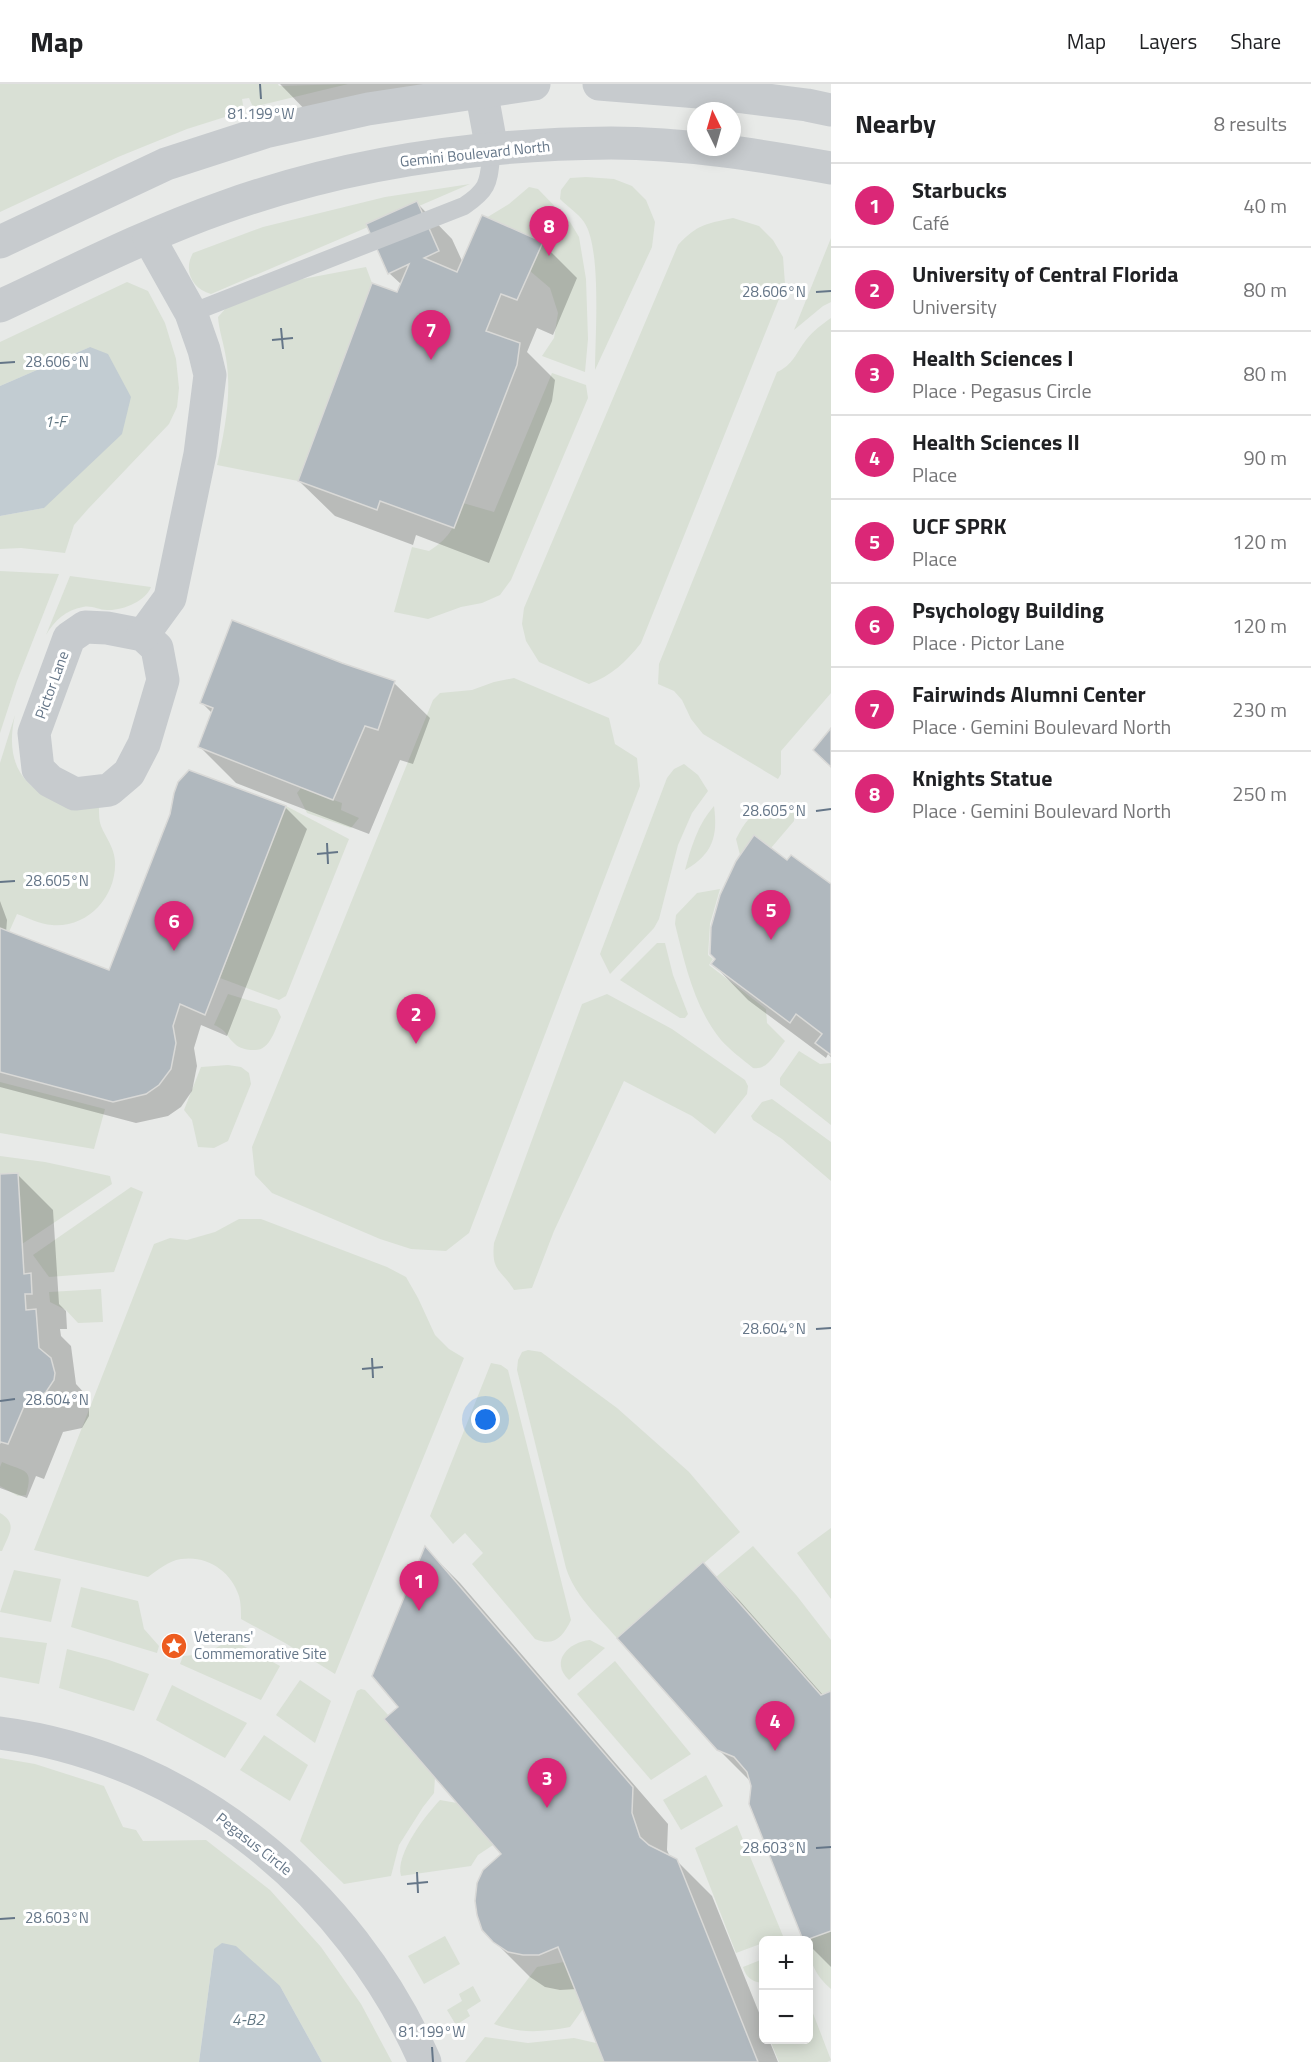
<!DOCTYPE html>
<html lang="en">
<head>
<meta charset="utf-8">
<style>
	body { margin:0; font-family:"Titillium Web",sans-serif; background:#f6f6f6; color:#202124 }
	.controls { position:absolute; right:18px; bottom:18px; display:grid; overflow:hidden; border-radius:9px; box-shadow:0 3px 15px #0003 }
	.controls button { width:54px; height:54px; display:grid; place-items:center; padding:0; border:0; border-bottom:2px solid #e0e0e0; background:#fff; color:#202124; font:30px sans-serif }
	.compass { position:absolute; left:687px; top:18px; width:54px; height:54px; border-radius:50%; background:#fff; box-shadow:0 3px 15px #0003; rotate:355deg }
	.you { position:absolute; left:486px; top:1336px; width:21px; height:21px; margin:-15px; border:4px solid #fff; border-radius:50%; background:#1a73e8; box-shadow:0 0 0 9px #1a73e833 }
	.badge { display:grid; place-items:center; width:39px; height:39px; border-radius:50%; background:#db2777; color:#fff; font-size:20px; font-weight:700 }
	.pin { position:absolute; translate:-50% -50px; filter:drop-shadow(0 2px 3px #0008) }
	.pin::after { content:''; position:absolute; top:32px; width:21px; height:18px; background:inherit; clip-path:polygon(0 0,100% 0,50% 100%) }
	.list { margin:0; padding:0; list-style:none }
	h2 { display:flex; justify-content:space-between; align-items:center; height:78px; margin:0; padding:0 24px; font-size:26px }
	h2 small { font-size:20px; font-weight:400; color:#757577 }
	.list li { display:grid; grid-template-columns:39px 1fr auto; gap:18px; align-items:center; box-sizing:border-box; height:84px; padding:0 24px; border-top:2px solid #e0e0e0 }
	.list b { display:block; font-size:22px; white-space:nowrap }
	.list p { margin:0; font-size:20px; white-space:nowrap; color:#757577 }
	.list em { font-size:20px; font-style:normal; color:#757577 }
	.map { position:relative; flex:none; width:831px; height:1978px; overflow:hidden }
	header { display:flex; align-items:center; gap:36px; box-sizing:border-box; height:84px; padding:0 30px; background:#fff; border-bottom:2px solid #e0e0e0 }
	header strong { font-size:28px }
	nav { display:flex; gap:33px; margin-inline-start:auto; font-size:21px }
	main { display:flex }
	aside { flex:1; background:#fff }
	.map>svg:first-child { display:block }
</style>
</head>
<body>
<header>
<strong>Map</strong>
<nav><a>Map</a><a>Layers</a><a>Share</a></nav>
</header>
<main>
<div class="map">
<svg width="831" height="1978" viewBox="0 0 831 1978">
	<rect width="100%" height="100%" fill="#f8f8f5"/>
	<!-- built -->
	<path fill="#e8eae8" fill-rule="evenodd" d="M 0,0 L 831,0 L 831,1978 L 0,1978 ZM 696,27 L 732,27 L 732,63 L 696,63 ZM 764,1856 L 808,1856 L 808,1956 L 764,1956 Z"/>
	<!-- green -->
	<g fill="#d9e0d5">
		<path d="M 0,0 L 278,0 L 279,2 L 348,0 L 253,23 L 249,14 L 242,15 L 244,27 L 187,45 L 118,73 L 0,128 Z"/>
		<path d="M 586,93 L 614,95 L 632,102 L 646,116 L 655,138 L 652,163 L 595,286 C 595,253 602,164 584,138 C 578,129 568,123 560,115 L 561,106 L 570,94 Z"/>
		<path d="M 470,100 L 419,122 L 416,118 L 366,140 L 368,143 L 211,210 C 192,205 183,186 193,169 L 263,143 L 385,113 Z"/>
		<path d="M 529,103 L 538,105 L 570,138 L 579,153 L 586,195 L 588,255 L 585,288 L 542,272 L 554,254 L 558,229 L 550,204 L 530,187 L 542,158 L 486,134 L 509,120 Z"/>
		<path d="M 733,134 L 759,142 L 773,156 L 783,173 L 785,200 L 641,559 C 626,578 611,592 589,600 L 539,578 L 526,557 L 522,540 L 524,524 L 678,161 C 698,140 705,140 733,134 Z"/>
		<path d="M 831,154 L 831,218 L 823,222 L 794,246 Z"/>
		<path d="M 366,183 L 372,199 L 298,397 L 217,381 C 225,345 232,310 226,274 C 224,260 219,247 218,233 L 227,223 L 297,196 Z"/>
		<path d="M 127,198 L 148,207 L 165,239 L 176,275 L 179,304 L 177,323 L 169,340 L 88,425 L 74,441 L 65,469 L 21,464 L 0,465 L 0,432 L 44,424 L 90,263 L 0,302 L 0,258 Z"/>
		<path d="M 831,234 L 831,609 L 781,667 L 781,690 L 778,695 L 703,650 L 691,635 L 682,616 L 674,607 L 658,600 L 659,580 L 777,288 C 793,281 796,269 806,256 C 813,247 821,241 831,234 Z"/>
		<path d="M 552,289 L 586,301 L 588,314 L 511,496 L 500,511 L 482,519 L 461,523 L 428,535 L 394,528 L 412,463 L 429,467 C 450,454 455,442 463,419 L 494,428 Z"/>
		<path d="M 0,487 L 59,490 L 17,597 L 0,649 Z"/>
		<path d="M 70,492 L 151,503 C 146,517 122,527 107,526 C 98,526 92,521 83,523 C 66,526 55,536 46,551 Z"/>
		<path d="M 514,594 L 609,634 L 615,660 L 637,674 L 640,702 L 469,1149 L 446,1167 L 411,1165 L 380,1155 L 272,1109 L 255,1091 L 252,1063 L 433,616 L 440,609 L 472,606 L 494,598 Z"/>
		<path d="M 15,631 C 0,697 42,719 99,724 C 99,730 99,737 101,742 C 106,754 114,763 115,777 C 117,812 88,844 52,841 C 40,840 28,834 17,830 L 9,848 L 0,844 L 0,679 Z"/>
		<path d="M 684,680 L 698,691 L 708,707 L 692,729 L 678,761 L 659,835 L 654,844 L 610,890 L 600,870 L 667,694 L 674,685 Z"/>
		<path d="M 301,704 L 342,719 L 341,726 L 359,734 L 351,744 L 307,729 L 297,709 Z"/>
		<path d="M 779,720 L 794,729 L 794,737 L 771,764 L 754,751 L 740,771 L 736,755 C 747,733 755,726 779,720 Z"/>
		<path d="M 286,722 L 349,755 L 286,912 L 279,916 L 220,894 Z"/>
		<path d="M 714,722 C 718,752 713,770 685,786 C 691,763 698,740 714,722 Z"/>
		<path d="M 720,805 L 710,840 L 708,871 L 713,875 L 709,881 L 766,925 L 767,939 L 785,957 C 776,968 768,987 753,984 C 742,975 730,966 721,956 C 694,923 685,880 675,840 L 676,831 L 697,809 Z"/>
		<path d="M 657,859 L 665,859 L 673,891 L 688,930 L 685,934 L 680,934 L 620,896 Z"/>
		<path d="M 228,910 L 277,925 L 281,933 C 275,945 270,968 253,966 C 247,966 239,964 235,960 C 225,951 228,947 214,941 Z"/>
		<path d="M 607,910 L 672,945 L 745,996 L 748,1002 L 747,1010 L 715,1050 L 692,1032 L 624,997 L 554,1147 L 532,1204 L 514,1206 C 501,1185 491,1188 494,1159 L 582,920 Z"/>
		<path d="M 799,967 L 820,980 L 831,979 L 831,1041 L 780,1001 L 780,994 Z"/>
		<path d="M 228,981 L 241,983 L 249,989 L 251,1000 L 228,1057 L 214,1064 L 198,1063 L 192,1036 L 184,1026 L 201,983 Z"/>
		<path d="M 0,998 L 105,1025 L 94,1065 L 0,1049 Z"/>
		<path d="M 772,1015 L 831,1058 L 831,1097 L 782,1055 L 753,1036 L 751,1032 L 762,1018 Z"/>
		<path d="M 0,1072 L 45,1078 L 110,1092 L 112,1100 L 22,1160 L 18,1089 L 0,1090 Z"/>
		<path d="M 131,1103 L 143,1108 L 114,1188 L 49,1193 L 33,1171 Z"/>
		<path d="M 239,1135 L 261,1135 L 387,1183 L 406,1193 L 418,1214 L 435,1251 L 449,1265 L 464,1274 L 335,1590 L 285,1559 L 241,1535 C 241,1528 241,1519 239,1512 C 231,1487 207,1471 181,1475 C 168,1477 158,1486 148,1493 L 34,1466 L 154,1160 L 170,1154 L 187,1156 L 215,1148 Z"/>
		<path d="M 101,1205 L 103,1238 L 78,1239 L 66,1226 L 50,1218 L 49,1208 Z"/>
		<path d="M 528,1266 L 541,1268 L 617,1324 L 689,1388 L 740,1448 L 617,1554 C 598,1532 575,1512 566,1484 L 517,1286 L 518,1276 L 522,1268 Z"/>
		<path d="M 491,1279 L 501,1281 L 508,1286 L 571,1536 C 563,1553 554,1563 535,1555 L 472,1480 L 483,1469 L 465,1449 L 453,1460 L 430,1432 Z"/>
		<path d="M 2,1378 C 25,1388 34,1384 26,1411 L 18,1412 L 0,1402 L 0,1383 Z"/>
		<path d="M 0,1429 C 19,1440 8,1451 2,1467 L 0,1467 Z"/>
		<path d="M 831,1444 L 831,1515 L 797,1469 Z"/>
		<path d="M 753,1462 L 797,1512 L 831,1556 L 831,1607 L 821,1611 L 716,1493 Z"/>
		<path d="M 14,1486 L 61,1495 L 51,1538 L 0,1528 Z"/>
		<path d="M 81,1503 L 138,1517 L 144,1545 L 159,1562 L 157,1569 L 71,1543 Z"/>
		<path d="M 0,1553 L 47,1559 L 39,1600 L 0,1593 Z"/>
		<path d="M 231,1555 L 280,1582 L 261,1616 L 180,1580 L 183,1572 L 206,1570 Z"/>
		<path d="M 590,1556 L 605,1564 L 569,1596 C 549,1577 569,1558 590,1556 Z"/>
		<path d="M 67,1565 L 109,1576 L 149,1590 L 134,1627 L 59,1604 Z"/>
		<path d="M 615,1577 L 691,1670 L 651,1696 L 577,1610 Z"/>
		<path d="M 300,1596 L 331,1617 L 315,1659 L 276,1631 Z"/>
		<path d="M 172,1601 L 247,1639 L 225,1674 L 156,1636 Z"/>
		<path d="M 361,1605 L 365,1606 L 388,1631 L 385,1635 L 435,1693 L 434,1709 L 423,1723 L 399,1761 L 391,1792 L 344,1800 L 300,1757 L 357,1607 Z"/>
		<path d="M 264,1651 L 308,1681 L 290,1717 L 240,1686 Z"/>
		<path d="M 0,1674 L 35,1680 L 104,1702 L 123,1743 L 136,1746 L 143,1757 L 206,1756 L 270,1806 L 321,1863 L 361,1920 L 392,1978 L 322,1978 L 280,1902 L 214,1865 L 199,1978 L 0,1978 Z"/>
		<path d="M 706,1691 L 723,1722 L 681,1746 L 663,1716 Z"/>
		<path d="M 440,1716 L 457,1719 L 493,1761 L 478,1771 L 471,1782 L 401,1792 C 395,1770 426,1731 440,1716 Z"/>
		<path d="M 737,1741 L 783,1852 L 770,1856 L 764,1856 L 763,1859 L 736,1869 L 695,1764 Z"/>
		<path d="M 831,1847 L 831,1905 C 815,1891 809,1877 808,1856 L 806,1856 Z"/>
		<path d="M 445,1852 L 460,1880 L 424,1900 L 408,1872 Z"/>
		<path d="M 763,1875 L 763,1899 C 753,1898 746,1894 743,1883 Z"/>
		<path d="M 564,1878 L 583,1925 L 570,1943 C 543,1948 520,1950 494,1940 L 537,1883 Z"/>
		<path d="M 473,1902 L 481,1917 L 467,1926 L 470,1932 L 456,1941 L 447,1926 L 462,1917 L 459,1910 Z"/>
		<path d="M 809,1919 L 831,1976 L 827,1978 L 779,1978 L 770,1956 L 808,1956 Z"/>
		<path d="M 485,1953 L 528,1959 L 574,1954 L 596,1959 L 604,1978 L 465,1978 Z"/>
	</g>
	<!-- water -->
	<g fill="#c2ccd2">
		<path d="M 90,263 L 108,270 L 131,313 L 122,350 L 44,424 L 0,432 L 0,302 Z"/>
		<path d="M 222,1859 L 236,1862 L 280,1902 L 322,1978 L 199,1978 L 214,1865 Z"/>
	</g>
	<!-- shadow -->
	<g fill="#0003">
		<path d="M 280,0 L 478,0 L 316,37 Z"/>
		<path d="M 417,119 L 452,155 L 463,179 L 542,159 L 577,194 L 553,251 L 537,244 L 527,268 L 555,296 L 552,317 L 489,479 L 416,451 L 413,461 L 335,432 L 299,397 L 402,201 L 389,189 Z"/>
		<path d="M 341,581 L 394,599 L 430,634 L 413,680 L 400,676 L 369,750 L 236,699 L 200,663 L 213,630 L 202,619 Z"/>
		<path d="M 285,723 L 307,745 L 227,952 L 201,941 L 194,964 L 197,982 L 192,1007 L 181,1023 L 168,1032 L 136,1039 L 0,1003 L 0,817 L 7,836 L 6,849 L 110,888 Z"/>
		<path d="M 787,778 L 831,802 L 831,973 L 828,970 L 826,974 L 748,916 L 713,880 Z"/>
		<path d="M 17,1090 L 53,1126 L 59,1220 L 66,1227 L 67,1245 L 60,1245 L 61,1252 L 71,1262 L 76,1300 L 86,1311 L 89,1318 L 89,1332 L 82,1344 L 63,1348 L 44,1395 L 36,1392 L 27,1414 L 0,1404 L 0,1091 Z"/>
		<path d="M 426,1465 L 460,1499 L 668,1740 L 667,1766 L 670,1773 L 676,1776 L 712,1812 L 764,1941 L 764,1956 L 769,1956 L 778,1978 L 605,1978 L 577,1905 L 560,1906 L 545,1903 L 530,1893 L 494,1857 L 503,1770 L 400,1623 Z"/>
		<path d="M 703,1480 L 739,1516 L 823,1611 L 831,1609 L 831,1883 L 808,1860 L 808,1856 L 805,1856 L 751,1720 L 752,1699 L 718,1665 Z"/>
	</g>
	<!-- building -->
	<g fill="#b0b8be" stroke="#d9d9d7" stroke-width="1.5">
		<path d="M 417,117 L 439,167 L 424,174 L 457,188 L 482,131 L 543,158 L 517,216 L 501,210 L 486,247 L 520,259 L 517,281 L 454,444 L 380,417 L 377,426 L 298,397 L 372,199 L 397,208 L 409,180 L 388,190 L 366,140 Z"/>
		<path d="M 232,536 L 342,579 L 395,597 L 378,646 L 365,642 L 333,716 L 198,663 L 213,624 L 200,619 Z"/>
		<path d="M 831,644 L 831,683 L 813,666 Z"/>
		<path d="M 189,686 L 286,722 L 205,931 L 180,920 L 173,942 L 176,959 L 171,985 L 159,1001 L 146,1010 L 113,1018 L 0,988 L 0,844 L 109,886 L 170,730 L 174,709 L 178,698 Z"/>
		<path d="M 754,751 L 787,776 L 791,771 L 831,800 L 831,971 L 815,959 L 822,950 L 796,930 L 790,939 L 711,880 L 715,875 L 710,870 L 711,843 L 720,811 L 736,777 Z"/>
		<path d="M 18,1089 L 24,1190 L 31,1189 L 32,1210 L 25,1210 L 26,1226 L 36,1225 L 39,1264 L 51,1274 L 55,1289 L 54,1296 L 46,1308 L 40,1312 L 28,1313 L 8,1360 L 1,1358 L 0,1359 L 0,1090 Z"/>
		<path d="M 425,1462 L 633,1703 L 632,1729 L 640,1753 L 649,1761 L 677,1775 L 758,1978 L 604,1978 L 558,1863 L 539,1871 L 523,1871 L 508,1868 L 493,1858 L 482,1846 L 477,1831 L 475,1817 L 477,1799 L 483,1786 L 501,1770 L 384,1635 L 398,1623 L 372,1592 Z"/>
		<path d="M 703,1478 L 821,1611 L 831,1607 L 831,1847 L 806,1856 L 803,1856 L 749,1720 L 751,1702 L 747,1688 L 734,1673 L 717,1666 L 617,1554 Z"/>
	</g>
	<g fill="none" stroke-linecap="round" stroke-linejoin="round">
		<!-- lane -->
		<path stroke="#c7cbce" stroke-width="18" d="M 191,229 L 464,122 C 491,104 488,97 492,66"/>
		<!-- street -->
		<g stroke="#c7cbce" stroke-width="33">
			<path d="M 480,0 L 492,66"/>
			<path d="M 599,0 L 711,9 L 807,21 L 831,26"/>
			<path d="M 0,158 L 166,80 L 265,48 L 368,25 L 534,0"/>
			<path d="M 0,222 C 73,188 147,150 224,123 C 347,79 480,60 611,59 C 684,59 759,71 831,84"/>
			<path d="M 85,543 L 107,544 L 143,551 L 157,564 L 163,596 L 144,660 L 129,689 L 109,706 L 75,710 L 50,697 L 38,685 L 34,649 L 69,554 Z"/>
			<path d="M 143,551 L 170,514 L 200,370 L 210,291 L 204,266 L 191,229 L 149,154"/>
			<path d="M 0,1649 C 188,1673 350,1807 425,1978"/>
		</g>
	</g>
	<!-- ticks -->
	<path fill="none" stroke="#657688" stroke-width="2" d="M 260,0 L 261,15M 816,208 L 831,207M 281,244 L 283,265M 272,256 L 293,254M 0,279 L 15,278M 816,727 L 831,725M 327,759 L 328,780M 317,770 L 338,768M 0,798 L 15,797M 816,1245 L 831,1244M 372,1274 L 373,1294M 362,1285 L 383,1283M 0,1317 L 15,1315M 816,1764 L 831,1763M 417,1788 L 418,1809M 407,1800 L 428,1798M 0,1835 L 15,1834M 432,1963 L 433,1978"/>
	<!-- icons -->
	<defs>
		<g id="sight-disc" transform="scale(1.35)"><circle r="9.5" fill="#ed5c1f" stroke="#fff"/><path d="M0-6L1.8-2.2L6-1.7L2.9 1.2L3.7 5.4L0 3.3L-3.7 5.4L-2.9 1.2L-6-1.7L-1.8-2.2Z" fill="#fff"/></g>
	</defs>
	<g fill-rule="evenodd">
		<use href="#sight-disc" x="174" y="1562"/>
	</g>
	<g text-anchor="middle" stroke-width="6" stroke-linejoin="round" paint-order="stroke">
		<!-- street labels -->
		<g font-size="15" fill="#657688" stroke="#fff">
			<text transform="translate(475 70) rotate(-6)" y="5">Gemini Boulevard North</text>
			<text transform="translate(52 601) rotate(-70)" y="5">Pictor Lane</text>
			<text transform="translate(254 1760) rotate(38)" y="5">Pegasus Circle</text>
		</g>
		<!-- poi labels -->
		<g font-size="15" fill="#657688" stroke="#fff" text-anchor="start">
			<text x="194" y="1558">Veterans'<tspan x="194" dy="17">Commemorative Site</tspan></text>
		</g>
		<!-- water labels -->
		<g font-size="16" font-style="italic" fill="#617783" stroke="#fff">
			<text x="55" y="343">1-F</text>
			<text x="248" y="1941">4-B2</text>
		</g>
	</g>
	<g font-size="15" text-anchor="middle" fill="#657688" stroke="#fff" stroke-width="6" stroke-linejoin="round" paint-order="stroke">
		<text x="261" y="35">81.199°W</text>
		<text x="774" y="213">28.606°N</text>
		<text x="57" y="283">28.606°N</text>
		<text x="774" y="732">28.605°N</text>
		<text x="57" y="802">28.605°N</text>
		<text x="774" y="1250">28.604°N</text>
		<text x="57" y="1321">28.604°N</text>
		<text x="774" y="1769">28.603°N</text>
		<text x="57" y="1839">28.603°N</text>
		<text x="432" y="1953">81.199°W</text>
	</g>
</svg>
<div class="controls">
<button>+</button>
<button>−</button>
</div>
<svg class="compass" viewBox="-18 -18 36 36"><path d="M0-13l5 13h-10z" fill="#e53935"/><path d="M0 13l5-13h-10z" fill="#757577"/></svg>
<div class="you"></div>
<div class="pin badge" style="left:419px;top:1527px">1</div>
<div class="pin badge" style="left:416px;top:960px">2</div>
<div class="pin badge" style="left:547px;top:1724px">3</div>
<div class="pin badge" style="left:775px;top:1667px">4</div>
<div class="pin badge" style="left:771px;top:856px">5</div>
<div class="pin badge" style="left:174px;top:867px">6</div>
<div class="pin badge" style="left:431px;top:276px">7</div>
<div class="pin badge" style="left:549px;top:172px">8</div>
</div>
<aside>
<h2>Nearby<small>8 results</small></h2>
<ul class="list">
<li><span class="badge">1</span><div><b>Starbucks</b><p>Café</p></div><em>40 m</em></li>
<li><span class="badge">2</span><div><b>University of Central Florida</b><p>University</p></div><em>80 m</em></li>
<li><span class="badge">3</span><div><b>Health Sciences I</b><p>Place · Pegasus Circle</p></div><em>80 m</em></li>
<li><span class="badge">4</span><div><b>Health Sciences II</b><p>Place</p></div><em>90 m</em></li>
<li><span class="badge">5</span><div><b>UCF SPRK</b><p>Place</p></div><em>120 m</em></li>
<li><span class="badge">6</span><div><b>Psychology Building</b><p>Place · Pictor Lane</p></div><em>120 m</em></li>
<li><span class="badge">7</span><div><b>Fairwinds Alumni Center</b><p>Place · Gemini Boulevard North</p></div><em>230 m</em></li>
<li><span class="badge">8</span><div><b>Knights Statue</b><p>Place · Gemini Boulevard North</p></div><em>250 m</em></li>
</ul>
</aside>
</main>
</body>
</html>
